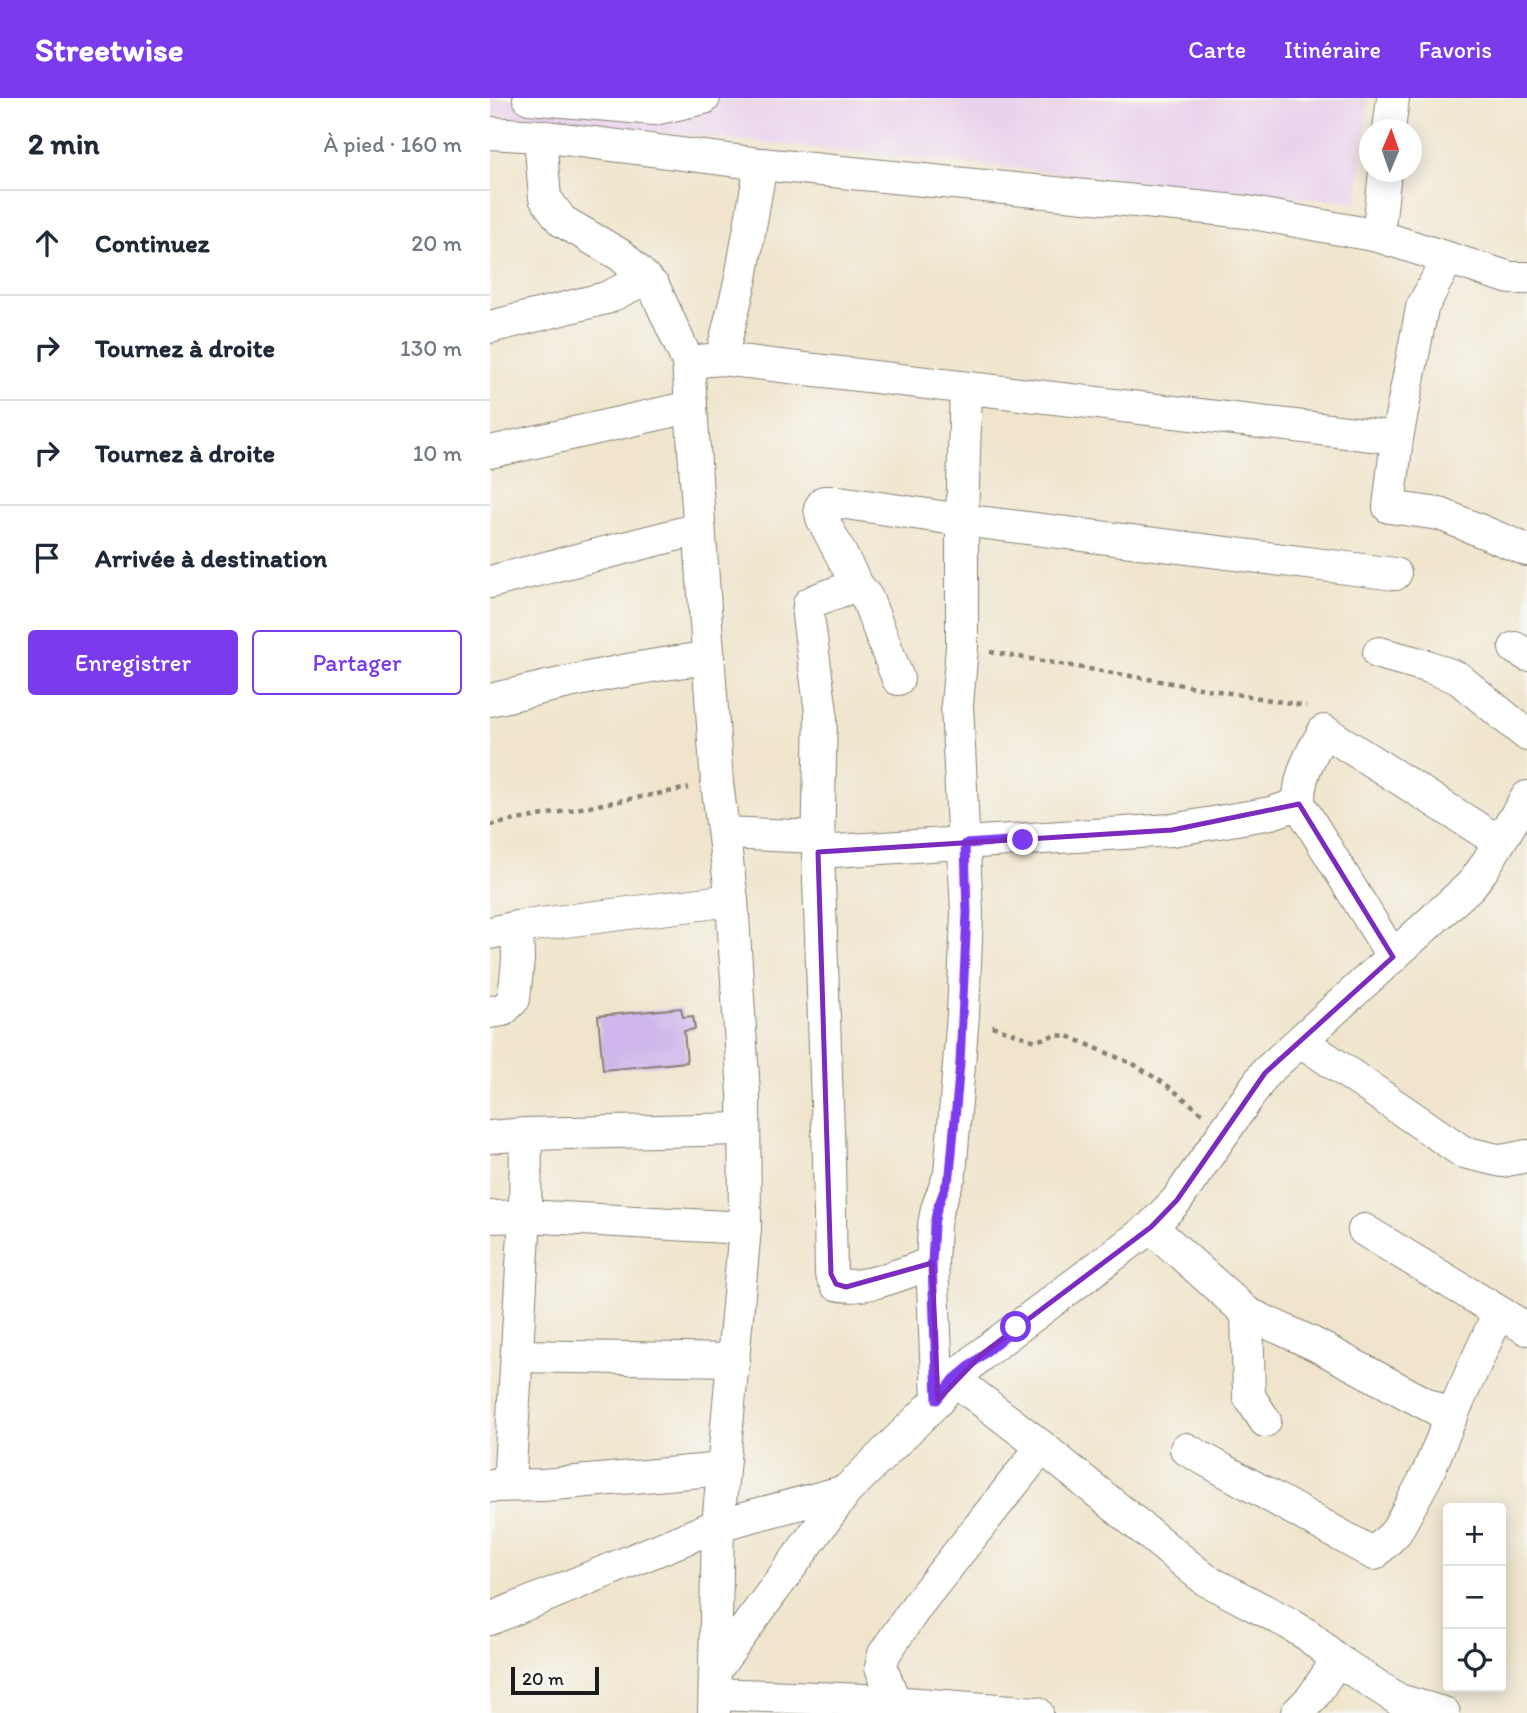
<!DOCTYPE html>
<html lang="fr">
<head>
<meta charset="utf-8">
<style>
	body { margin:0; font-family:Itim,sans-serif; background:#f2f2f3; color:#1f2937 }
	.controls { position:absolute; right:21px; bottom:21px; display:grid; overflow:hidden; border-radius:7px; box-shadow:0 4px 18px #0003 }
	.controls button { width:63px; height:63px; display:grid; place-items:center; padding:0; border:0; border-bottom:2px solid #e0e1e3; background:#fff; color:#1f2937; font:35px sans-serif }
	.compass { position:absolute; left:869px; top:21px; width:63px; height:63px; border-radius:50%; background:#fff; box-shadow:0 4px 18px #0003; rotate:2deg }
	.scale { position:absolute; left:21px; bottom:18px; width:88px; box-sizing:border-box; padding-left:7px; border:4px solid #1c1c1c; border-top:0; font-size:19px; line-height:24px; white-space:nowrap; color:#1c1c1c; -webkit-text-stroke:5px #f6f6f2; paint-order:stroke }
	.stop { position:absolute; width:21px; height:21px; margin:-16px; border:5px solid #7c3aed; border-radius:50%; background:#fff }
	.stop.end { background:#7c3aed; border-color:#fff; box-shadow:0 2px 7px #0008 }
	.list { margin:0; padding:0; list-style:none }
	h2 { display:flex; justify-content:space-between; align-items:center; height:91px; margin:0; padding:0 28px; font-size:30px }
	h2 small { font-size:23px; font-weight:400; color:#747a83 }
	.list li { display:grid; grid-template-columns:46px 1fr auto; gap:21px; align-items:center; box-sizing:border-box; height:105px; padding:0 28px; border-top:2px solid #e0e1e3 }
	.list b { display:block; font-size:26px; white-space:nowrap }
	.list em { font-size:23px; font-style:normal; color:#747a83 }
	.actions { display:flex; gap:14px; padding:21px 28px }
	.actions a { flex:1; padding:16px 0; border:2px solid #7c3aed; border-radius:7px; text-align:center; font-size:24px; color:#7c3aed }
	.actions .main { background:#7c3aed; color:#fff }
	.icon { flex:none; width:38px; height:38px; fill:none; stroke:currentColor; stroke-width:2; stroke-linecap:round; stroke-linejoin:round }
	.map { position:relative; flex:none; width:1037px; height:1615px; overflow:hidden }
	header { display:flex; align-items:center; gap:42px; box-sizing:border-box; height:98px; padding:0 35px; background:#7c3aed; color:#fff }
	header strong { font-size:33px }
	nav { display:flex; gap:38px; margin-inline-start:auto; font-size:24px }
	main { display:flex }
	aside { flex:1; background:#fff }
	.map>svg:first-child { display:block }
</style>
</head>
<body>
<header>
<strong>Streetwise</strong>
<nav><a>Carte</a><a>Itinéraire</a><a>Favoris</a></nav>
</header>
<main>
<aside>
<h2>2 min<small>À pied · 160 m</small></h2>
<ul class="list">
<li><svg class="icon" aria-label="ahead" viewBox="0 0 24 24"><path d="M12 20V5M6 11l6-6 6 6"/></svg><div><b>Continuez</b></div><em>20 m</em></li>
<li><svg class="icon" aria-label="right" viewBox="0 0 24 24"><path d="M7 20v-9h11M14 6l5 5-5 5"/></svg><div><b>Tournez à droite</b></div><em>130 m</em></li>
<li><svg class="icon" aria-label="right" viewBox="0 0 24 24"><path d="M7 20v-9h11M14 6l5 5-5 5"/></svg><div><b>Tournez à droite</b></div><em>10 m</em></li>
<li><svg class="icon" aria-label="arrive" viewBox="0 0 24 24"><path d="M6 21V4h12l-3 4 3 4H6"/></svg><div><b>Arrivée à destination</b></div></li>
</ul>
<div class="actions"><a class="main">Enregistrer</a><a>Partager</a></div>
</aside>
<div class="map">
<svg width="1037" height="1615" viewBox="0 0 1037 1615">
	<rect width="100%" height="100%" fill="#f6f6f2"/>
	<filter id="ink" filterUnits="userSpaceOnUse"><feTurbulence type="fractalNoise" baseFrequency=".0143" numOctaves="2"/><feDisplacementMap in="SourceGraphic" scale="14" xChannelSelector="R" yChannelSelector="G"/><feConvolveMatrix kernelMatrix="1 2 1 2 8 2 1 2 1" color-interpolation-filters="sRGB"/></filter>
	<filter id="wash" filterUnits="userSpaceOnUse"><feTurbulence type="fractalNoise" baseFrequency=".00686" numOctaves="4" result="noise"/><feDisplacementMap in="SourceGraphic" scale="28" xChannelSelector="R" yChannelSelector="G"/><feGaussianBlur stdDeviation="1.57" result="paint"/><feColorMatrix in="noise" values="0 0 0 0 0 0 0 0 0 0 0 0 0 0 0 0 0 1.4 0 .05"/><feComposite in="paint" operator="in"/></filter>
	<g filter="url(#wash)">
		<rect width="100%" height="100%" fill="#f0e5cc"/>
		<!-- built -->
		<path fill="#ead1ec" d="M 0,0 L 878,0 L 868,105 L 0,17 Z"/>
		<g id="blocks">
			<!-- building -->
			<path fill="#cfb7eb" d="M 191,910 L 193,919 L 203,918 L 205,931 L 194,933 L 197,964 L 113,972 L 108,918 Z"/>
		</g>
	</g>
	<g filter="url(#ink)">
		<use href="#blocks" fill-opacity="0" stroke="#868074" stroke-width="2"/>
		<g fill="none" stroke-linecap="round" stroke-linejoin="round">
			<!-- minor casing -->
			<g stroke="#868074" stroke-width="34">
				<g id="minor">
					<path d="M 39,0 L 165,11 L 214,0"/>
					<path d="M 899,32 L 903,0"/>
					<path d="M 0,35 L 50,38 L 271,66 L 757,114 L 888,138 L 1020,180 L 1037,180"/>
					<path d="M 50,38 L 55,100 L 72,123 L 132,158 L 164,189 L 198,264 L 227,685 L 242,802 L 254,996 L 255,1130 L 228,1427 L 224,1615"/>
					<path d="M 888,138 L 895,74"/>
					<path d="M 958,160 L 932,210 L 907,340 L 899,409 L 950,416 L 1037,452"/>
					<path d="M 0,229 L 116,200 L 155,181"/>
					<path d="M 231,261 L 251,180 L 271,66"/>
					<path d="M 198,264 L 231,261 L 907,340"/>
					<path d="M 0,354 L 200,309"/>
					<path d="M 0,484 L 209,431"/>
					<path d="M 367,487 L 326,502 L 319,506 L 318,518 L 331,614 L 328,754 L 339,1061 L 341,1176 L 346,1186 C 373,1194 415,1174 442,1165"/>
					<path d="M 1025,550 L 1037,557"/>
					<path d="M 889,555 L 937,568 L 968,580 L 1037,637"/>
					<path d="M 408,581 L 377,500 L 367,487 L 332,420 L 330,410 L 334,404 L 349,404 L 472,422 L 905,476"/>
					<path d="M 0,602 C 73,585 145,568 219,560"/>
					<path d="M 234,735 L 328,739"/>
					<path d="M 328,754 L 682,732 L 781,715 L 809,706"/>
					<path d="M 0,835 L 27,829 L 242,802"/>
					<path d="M 903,859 L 809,706 C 808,678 821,656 834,633 L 1008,743"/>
					<path d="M 0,914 L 13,912 L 24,901 L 28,862 L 27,829"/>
					<path d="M 811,943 L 973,1054 L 1012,1063 L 1037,1058"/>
					<path d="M 0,1039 L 36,1036 L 254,1031"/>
					<path d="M 0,1119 L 35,1118 L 255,1130"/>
					<path d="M 661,1129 L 757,1215 L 759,1298 L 775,1323"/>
					<path d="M 874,1132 L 1037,1231"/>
					<path d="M 757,1215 L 824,1246 L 961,1319"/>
					<path d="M 28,1258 L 244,1262"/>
					<path d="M 464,1281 L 552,1349 L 716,1482 L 798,1525 L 819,1538 L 847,1562 L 909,1602 L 954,1615"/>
					<path d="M 448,1302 L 442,1165 L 444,1127 L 447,1111 L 460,1076 L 473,917 L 477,815 L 467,607 L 472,549 L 472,422 L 476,290"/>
					<path d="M 696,1351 L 884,1456 L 906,1434 L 937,1377 L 961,1319 L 1009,1214"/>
					<path d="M 19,1387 L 35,1118 L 36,1036"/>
					<path d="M 0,1388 L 53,1387 L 233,1371"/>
					<path d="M 0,1521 L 228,1427 L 356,1393 L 448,1302 L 464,1281 L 492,1256 L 661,1129 L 687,1102 L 775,975 L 981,787 L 993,771 L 1037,699"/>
					<path d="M 226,1571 L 356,1393"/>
					<path d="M 225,1596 L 375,1602 L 547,1615"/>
					<path d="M 405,1615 L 405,1605 L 391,1569 L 394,1556 L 428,1506 L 552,1349"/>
					<path d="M 807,1615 L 822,1600 L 847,1562"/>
				</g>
			</g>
			<!-- path -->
			<g stroke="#868074" stroke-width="4.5" stroke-dasharray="5 5" stroke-linecap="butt">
				<path d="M 500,554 L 816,608"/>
				<path d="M 0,727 L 199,690"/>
				<path d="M 502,928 L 546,943 L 565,937 L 578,938 L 645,967 L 678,988 L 712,1015"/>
			</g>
			<!-- minor -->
			<use href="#minor" stroke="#fff" stroke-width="32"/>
		</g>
	</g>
	<g fill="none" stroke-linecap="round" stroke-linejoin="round" filter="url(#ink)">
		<!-- route -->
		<path stroke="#7c3aed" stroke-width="9" d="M 526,1229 L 464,1281 L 447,1302 L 442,1165 L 444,1127 L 447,1111 L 460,1076 L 470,965 L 477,815 L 475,746 L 533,742"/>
	</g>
	<!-- marked area -->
	<path fill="none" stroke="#7b2cbf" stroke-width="5" stroke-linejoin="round" d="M 809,706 L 903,859 L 775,975 L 687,1102 L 661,1129 L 492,1256 L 448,1302 L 442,1165 L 356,1189 L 346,1186 L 341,1176 L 328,754 L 682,732 Z"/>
</svg>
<div class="controls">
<button>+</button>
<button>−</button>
<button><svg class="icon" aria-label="locate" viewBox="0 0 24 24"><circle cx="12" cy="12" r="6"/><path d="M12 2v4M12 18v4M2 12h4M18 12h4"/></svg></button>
</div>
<svg class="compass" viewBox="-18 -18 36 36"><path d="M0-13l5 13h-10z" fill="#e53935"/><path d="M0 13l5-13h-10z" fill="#747a83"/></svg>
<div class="scale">20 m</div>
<div class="stop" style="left:526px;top:1229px"></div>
<div class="stop end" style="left:533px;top:742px"></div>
</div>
</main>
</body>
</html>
